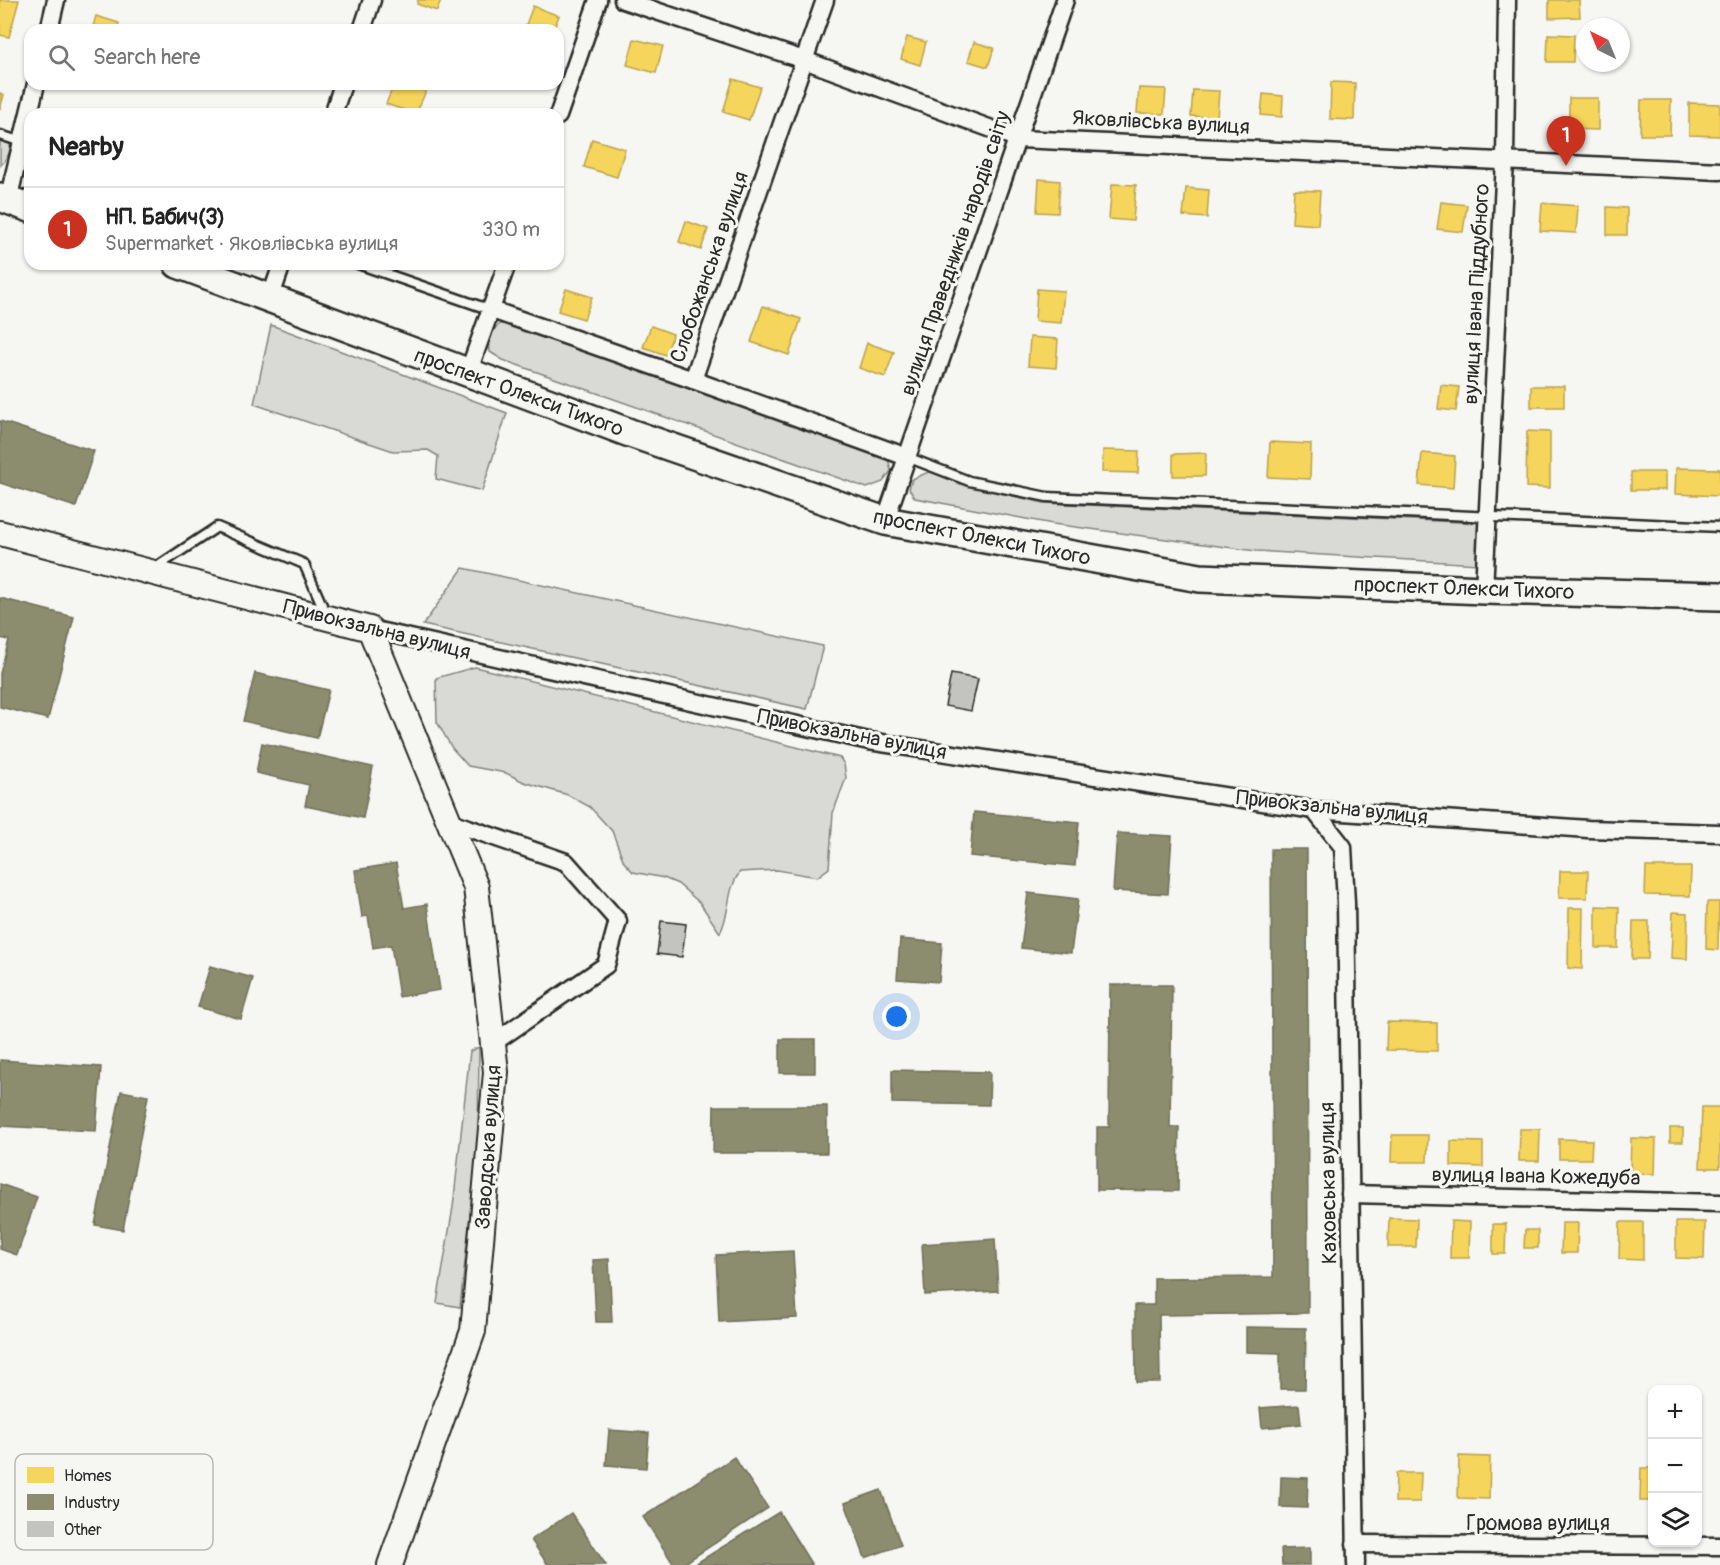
<!DOCTYPE html>
<html lang="en">
<head>
<meta charset="utf-8">
<style>
	body { margin:0; font-family:Pangolin,sans-serif; background:#f2f2f2; color:#222 }
	.controls { position:absolute; right:18px; bottom:18px; display:grid; overflow:hidden; border-radius:12px; box-shadow:0 2px 4px #0004 }
	.controls button { width:54px; height:54px; display:grid; place-items:center; padding:0; border:0; border-bottom:2px solid #e0e0e0; background:#fff; color:#222; font:30px sans-serif }
	.compass { position:absolute; left:1576px; top:18px; width:54px; height:54px; border-radius:50%; background:#fff; box-shadow:0 2px 4px #0004; rotate:317deg }
	.you { position:absolute; left:897px; top:1017px; width:21px; height:21px; margin:-15px; border:4px solid #fff; border-radius:50%; background:#1a73e8; box-shadow:0 0 0 9px #1a73e833 }
	.badge { display:grid; place-items:center; width:39px; height:39px; border-radius:50%; background:#c8321e; color:#fff; font-size:20px; font-weight:700 }
	.pin { position:absolute; translate:-50% -50px; filter:drop-shadow(0 2px 3px #0008) }
	.pin::after { content:''; position:absolute; top:32px; width:21px; height:18px; background:inherit; clip-path:polygon(0 0,100% 0,50% 100%) }
	.list { margin:0; padding:0; list-style:none }
	h2 { display:flex; justify-content:space-between; align-items:center; height:78px; margin:0; padding:0 24px; font-size:26px }
	h2 small { font-size:20px; font-weight:400; color:#767676 }
	.list li { display:grid; grid-template-columns:39px 1fr auto; gap:18px; align-items:center; box-sizing:border-box; height:84px; padding:0 24px; border-top:2px solid #e0e0e0 }
	.list b { display:block; font-size:22px; white-space:nowrap }
	.list p { margin:0; font-size:20px; white-space:nowrap; color:#767676 }
	.list em { font-size:20px; font-style:normal; color:#767676 }
	.icon { flex:none; width:33px; height:33px; fill:none; stroke:currentColor; stroke-width:2; stroke-linecap:round; stroke-linejoin:round }
	.map { position:relative; flex:none; width:1720px; height:1565px; overflow:hidden }
	.search { position:absolute; background:#fff; box-shadow:0 2px 4px #0004; left:24px; top:24px; width:540px; height:66px; display:flex; align-items:center; gap:15px; box-sizing:border-box; padding:0 21px; border-radius:18px; color:#767676; font-size:22px }
	.panel { position:absolute; background:#fff; box-shadow:0 2px 4px #0004; left:24px; top:108px; width:540px; height:162px; border-radius:18px }
	.map>svg:first-child { display:block }
</style>
</head>
<body>
<div class="map">
<svg width="1720" height="1565" viewBox="0 0 1720 1565">
	<rect width="100%" height="100%" fill="#f6f6f2"/>
	<filter id="ink" filterUnits="userSpaceOnUse"><feTurbulence type="fractalNoise" baseFrequency=".0167" numOctaves="2"/><feDisplacementMap in="SourceGraphic" scale="12" xChannelSelector="R" yChannelSelector="G"/><feConvolveMatrix kernelMatrix="1 2 1 2 8 2 1 2 1" color-interpolation-filters="sRGB"/></filter>
	<g filter="url(#ink)">
		<!-- green -->
		<g fill="#d9d9d5" stroke="#828280" stroke-width="1.5">
			<path d="M 0,140 L 10,143 C 11,153 7,159 0,166 Z"/>
			<path d="M 500,324 L 509,324 L 882,454 L 889,462 L 891,471 L 883,482 L 867,488 L 503,360 L 490,352 C 489,342 491,330 500,324 Z"/>
			<path d="M 271,325 L 507,413 L 482,491 L 436,479 L 438,456 L 428,450 L 393,451 L 254,404 Z"/>
			<path d="M 931,471 L 969,486 L 1044,503 L 1481,523 L 1479,564 L 1256,551 L 1053,524 L 915,498 L 909,489 L 912,479 Z"/>
			<path d="M 463,568 L 823,646 L 807,709 L 423,625 Z"/>
			<path d="M 475,667 L 840,758 L 844,764 L 846,778 L 833,813 L 829,868 L 817,877 L 777,870 L 740,872 C 726,890 731,912 720,933 L 700,903 L 678,884 L 664,878 L 633,872 L 624,862 L 612,831 L 590,807 L 568,795 L 524,782 L 506,773 L 468,766 L 452,748 L 437,722 L 436,678 Z"/>
			<path d="M 479,1047 L 478,1143 L 460,1307 L 437,1303 L 453,1207 L 470,1051 Z"/>
		</g>
		<!-- homes -->
		<g fill="#f6d55c" stroke="#b9a24d" stroke-width="1.5">
			<path d="M 0,0 L 19,0 L 9,37 L 0,35 Z"/>
			<path d="M 418,0 L 441,0 L 437,11 L 417,4 Z"/>
			<path d="M 1549,0 L 1579,0 L 1580,17 L 1549,18 Z"/>
			<path d="M 533,6 L 559,16 L 553,30 L 524,30 Z"/>
			<path d="M 96,16 L 119,23 L 117,30 L 92,30 Z"/>
			<path d="M 1548,34 L 1574,35 L 1573,62 L 1547,62 Z"/>
			<path d="M 907,37 L 926,42 L 920,65 L 901,59 Z"/>
			<path d="M 634,39 L 663,46 L 656,73 L 627,65 Z"/>
			<path d="M 974,42 L 994,48 L 988,67 L 968,61 Z"/>
			<path d="M 733,79 L 760,87 L 749,120 L 723,112 Z"/>
			<path d="M 1331,82 L 1355,83 L 1354,120 L 1330,119 Z"/>
			<path d="M 394,84 L 409,84 L 426,91 L 416,114 L 386,104 Z"/>
			<path d="M 1139,88 L 1166,89 L 1164,114 L 1137,113 Z"/>
			<path d="M 1193,90 L 1219,91 L 1217,118 L 1191,116 Z"/>
			<path d="M 0,93 L 4,95 L 0,109 Z"/>
			<path d="M 1263,94 L 1283,96 L 1282,117 L 1261,115 Z"/>
			<path d="M 1569,98 L 1598,98 L 1598,130 L 1569,129 Z"/>
			<path d="M 1641,100 L 1671,100 L 1670,135 L 1640,135 Z"/>
			<path d="M 1689,103 L 1720,104 L 1720,136 L 1689,135 Z"/>
			<path d="M 592,139 L 625,149 L 617,177 L 584,167 Z"/>
			<path d="M 1039,179 L 1060,181 L 1058,213 L 1037,212 Z"/>
			<path d="M 1112,184 L 1136,185 L 1133,221 L 1109,219 Z"/>
			<path d="M 1186,188 L 1209,190 L 1207,218 L 1183,216 Z"/>
			<path d="M 1294,190 L 1320,191 L 1318,225 L 1292,223 Z"/>
			<path d="M 1441,202 L 1467,205 L 1463,232 L 1437,229 Z"/>
			<path d="M 1542,203 L 1578,206 L 1576,233 L 1540,231 Z"/>
			<path d="M 1607,207 L 1627,208 L 1627,235 L 1607,235 Z"/>
			<path d="M 686,221 L 708,229 L 701,250 L 679,242 Z"/>
			<path d="M 566,289 L 592,297 L 584,319 L 558,311 Z"/>
			<path d="M 1037,289 L 1064,291 L 1061,323 L 1035,321 Z"/>
			<path d="M 763,306 L 801,319 L 789,355 L 751,342 Z"/>
			<path d="M 651,326 L 673,334 L 666,355 L 643,347 Z"/>
			<path d="M 1030,337 L 1058,339 L 1056,368 L 1028,366 Z"/>
			<path d="M 867,343 L 894,352 L 885,377 L 859,368 Z"/>
			<path d="M 1441,385 L 1459,387 L 1456,411 L 1438,409 Z"/>
			<rect x="1531" y="386" width="33" height="21"/>
			<path d="M 1527,431 L 1550,432 L 1550,488 L 1526,487 Z"/>
			<path d="M 1270,442 L 1311,444 L 1310,479 L 1268,477 Z"/>
			<path d="M 1103,450 L 1139,451 L 1138,473 L 1102,472 Z"/>
			<path d="M 1206,453 L 1205,476 L 1173,476 L 1173,454 Z"/>
			<path d="M 1422,453 L 1455,456 L 1453,488 L 1419,485 Z"/>
			<path d="M 1676,468 L 1720,469 L 1720,496 L 1675,494 Z"/>
			<rect x="1631" y="472" width="34" height="18"/>
			<path d="M 1646,867 L 1691,867 L 1690,896 L 1645,895 Z"/>
			<path d="M 1560,871 L 1588,871 L 1587,898 L 1559,898 Z"/>
			<path d="M 1707,902 L 1719,902 L 1718,950 L 1706,949 Z"/>
			<path d="M 1596,906 L 1619,907 L 1618,948 L 1596,948 Z"/>
			<path d="M 1569,908 L 1583,908 L 1582,969 L 1568,968 Z"/>
			<path d="M 1673,912 L 1688,913 L 1687,959 L 1671,958 Z"/>
			<path d="M 1633,921 L 1649,921 L 1648,959 L 1632,959 Z"/>
			<path d="M 1387,1022 L 1437,1023 L 1437,1051 L 1386,1050 Z"/>
			<path d="M 1702,1107 L 1720,1107 L 1720,1168 L 1700,1168 Z"/>
			<rect x="1670" y="1128" width="13" height="14"/>
			<path d="M 1520,1129 L 1540,1129 L 1539,1161 L 1519,1161 Z"/>
			<path d="M 1392,1135 L 1428,1135 L 1427,1162 L 1391,1162 Z"/>
			<path d="M 1631,1138 L 1656,1139 L 1655,1174 L 1630,1173 Z"/>
			<path d="M 1559,1139 L 1592,1140 L 1591,1159 L 1559,1159 Z"/>
			<path d="M 1451,1141 L 1483,1142 L 1483,1167 L 1451,1166 Z"/>
			<path d="M 1389,1218 L 1417,1219 L 1416,1247 L 1388,1247 Z"/>
			<path d="M 1451,1221 L 1470,1222 L 1469,1258 L 1450,1258 Z"/>
			<path d="M 1620,1222 L 1643,1222 L 1643,1260 L 1619,1259 Z"/>
			<path d="M 1676,1222 L 1705,1222 L 1704,1259 L 1676,1258 Z"/>
			<path d="M 1562,1223 L 1578,1223 L 1577,1253 L 1561,1253 Z"/>
			<path d="M 1493,1224 L 1506,1224 L 1505,1254 L 1493,1254 Z"/>
			<path d="M 1525,1230 L 1538,1230 L 1538,1248 L 1524,1248 Z"/>
			<path d="M 1459,1456 L 1490,1457 L 1489,1499 L 1458,1498 Z"/>
			<path d="M 1641,1468 L 1652,1468 L 1652,1501 L 1640,1501 Z"/>
			<path d="M 1396,1473 L 1421,1473 L 1420,1502 L 1395,1502 Z"/>
		</g>
		<!-- industry -->
		<g fill="#8c8c6e" stroke="#6f6f5a" stroke-width="1.5">
			<path d="M 0,421 L 94,451 L 76,507 L 0,483 Z"/>
			<path d="M 0,598 L 74,617 L 48,719 L 0,707 L 0,673 L 9,640 L 0,638 Z"/>
			<path d="M 255,673 L 329,690 L 317,738 L 243,721 Z"/>
			<path d="M 262,743 L 373,767 L 363,818 L 305,806 L 309,785 L 256,773 Z"/>
			<path d="M 974,812 L 1079,822 L 1075,866 L 970,856 Z"/>
			<path d="M 1117,833 L 1172,836 L 1168,894 L 1113,891 Z"/>
			<path d="M 1271,849 L 1307,849 L 1308,1313 L 1159,1315 L 1160,1382 L 1136,1382 L 1135,1305 L 1154,1305 L 1154,1278 L 1273,1277 Z"/>
			<path d="M 396,863 L 404,908 L 427,904 L 440,990 L 399,997 L 391,945 L 373,948 L 368,916 L 362,917 L 355,870 Z"/>
			<path d="M 1028,893 L 1078,899 L 1071,953 L 1021,948 Z"/>
			<path d="M 900,939 L 942,943 L 939,982 L 897,979 Z"/>
			<path d="M 210,966 L 253,978 L 241,1019 L 198,1007 Z"/>
			<path d="M 1110,985 L 1172,985 L 1170,1127 L 1179,1127 L 1178,1191 L 1097,1190 L 1097,1127 L 1109,1127 Z"/>
			<rect x="780" y="1039" width="35" height="34"/>
			<path d="M 0,1060 L 101,1067 L 96,1131 L 0,1126 Z"/>
			<path d="M 892,1070 L 990,1072 L 989,1105 L 892,1103 Z"/>
			<path d="M 121,1091 L 148,1096 L 123,1230 L 95,1225 Z"/>
			<path d="M 714,1106 L 827,1106 L 827,1153 L 713,1153 Z"/>
			<path d="M 0,1184 L 37,1197 L 17,1255 L 0,1249 Z"/>
			<path d="M 995,1239 L 998,1291 L 925,1295 L 922,1244 Z"/>
			<path d="M 793,1251 L 797,1318 L 719,1322 L 716,1255 Z"/>
			<path d="M 609,1259 L 612,1322 L 596,1322 L 593,1260 Z"/>
			<path d="M 1246,1327 L 1306,1328 L 1305,1389 L 1280,1389 L 1280,1353 L 1246,1352 Z"/>
			<path d="M 1299,1405 L 1301,1424 L 1262,1428 L 1260,1408 Z"/>
			<path d="M 609,1430 L 649,1433 L 646,1468 L 606,1465 Z"/>
			<path d="M 734,1457 L 768,1508 L 682,1565 L 674,1565 L 643,1517 Z"/>
			<path d="M 1281,1477 L 1308,1478 L 1307,1508 L 1280,1507 Z"/>
			<path d="M 881,1490 L 901,1545 L 865,1558 L 845,1503 Z"/>
			<path d="M 779,1512 L 812,1565 L 695,1565 L 695,1564 Z"/>
			<path d="M 571,1513 L 606,1565 L 548,1565 L 531,1540 Z"/>
			<path d="M 1310,1548 L 1310,1565 L 1282,1565 L 1281,1549 Z"/>
		</g>
		<!-- building -->
		<g fill="#c3c3c0" stroke="#2b2b2b" stroke-width="1.5">
			<path d="M 951,674 L 978,679 L 971,711 L 945,706 Z"/>
			<path d="M 661,921 L 686,924 L 682,957 L 657,954 Z"/>
		</g>
		<g fill="none" stroke-linecap="round" stroke-linejoin="round">
			<!-- lane casing -->
			<g stroke="#2b2b2b" stroke-width="13">
				<g id="lane">
					<path d="M 0,135 L 22,142"/>
					<path d="M 358,264 L 491,310"/>
					<path d="M 907,457 L 969,481 L 1047,497 L 1720,527"/>
					<path d="M 155,568 L 217,527 L 304,564 L 325,612"/>
				</g>
			</g>
			<!-- street casing -->
			<g stroke="#2b2b2b" stroke-width="21">
				<g id="street">
					<path d="M 623,0 L 804,60 L 1019,139 L 1720,171"/>
					<path d="M 49,30 L 56,0"/>
					<path d="M 362,30 L 372,0"/>
					<path d="M 333,114 L 343,84"/>
					<path d="M 558,116 L 598,0"/>
					<path d="M 8,200 L 36,84"/>
					<path d="M 270,299 L 282,264"/>
					<path d="M 492,310 L 693,380 L 825,0"/>
					<path d="M 468,373 L 507,264"/>
					<path d="M 693,380 L 907,457"/>
					<path d="M 885,521 L 1065,0"/>
					<path d="M 1484,590 L 1505,160 L 1507,0"/>
					<path d="M 370,629 L 869,741 L 1314,810 L 1588,829 L 1720,833"/>
					<path d="M 1314,810 L 1343,847 L 1346,903 L 1356,1565"/>
					<path d="M 448,821 L 566,862 L 618,921 L 606,965 L 493,1043"/>
					<path d="M 1350,1194 L 1720,1203"/>
					<path d="M 1355,1544 L 1720,1546"/>
				</g>
			</g>
			<!-- secondary casing -->
			<g stroke="#2b2b2b" stroke-width="28">
				<path id="secondary" d="M 0,533 L 370,629 L 476,887 L 496,1072 L 473,1331 L 390,1565"/>
			</g>
			<!-- primary casing -->
			<g stroke="#2b2b2b" stroke-width="32">
				<g id="primary">
					<path d="M 0,197 L 30,208"/>
					<path d="M 178,264 L 630,433 L 885,521 L 1200,578 L 1484,590 L 1720,596"/>
				</g>
			</g>
			<!-- lane -->
			<use href="#lane" stroke="#f6f6f2" stroke-width="8"/>
			<!-- street -->
			<use href="#street" stroke="#f6f6f2" stroke-width="16"/>
			<!-- secondary -->
			<use href="#secondary" stroke="#f6f6f2" stroke-width="24"/>
			<!-- primary -->
			<use href="#primary" stroke="#f6f6f2" stroke-width="27"/>
		</g>
	</g>
	<g text-anchor="middle" stroke-width="6" stroke-linejoin="round" paint-order="stroke">
		<!-- street labels -->
		<g font-size="21" fill="#2b2b2b" stroke="#f6f6f2">
			<text transform="translate(1161 122) rotate(3)" y="7">Яковлівська вулиця</text>
			<text transform="translate(955 253) rotate(-71)" y="7">вулиця Праведників народів світу</text>
			<text transform="translate(709 267) rotate(-71)" y="7">Слобожанська вулиця</text>
			<text transform="translate(1476 294) rotate(-87)" y="7">вулиця Івана Піддубного</text>
			<text transform="translate(519 392) rotate(20)" y="7">проспект Олекси Тихого</text>
			<text transform="translate(982 537) rotate(11)" y="7">проспект Олекси Тихого</text>
			<text transform="translate(1464 588) rotate(2)" y="7">проспект Олекси Тихого</text>
			<text transform="translate(377 629) rotate(14)" y="7">Привокзальна вулиця</text>
			<text transform="translate(852 734) rotate(11)" y="7">Привокзальна вулиця</text>
			<text transform="translate(1332 807) rotate(6)" y="7">Привокзальна вулиця</text>
			<text transform="translate(488 1147) rotate(-86)" y="7">Заводська вулиця</text>
			<text transform="translate(1536 1176) rotate(1)" y="7">вулиця Івана Кожедуба</text>
			<text transform="translate(1328 1183) rotate(-91)" y="7">Каховська вулиця</text>
			<text x="1538" y="1530">Громова вулиця</text>
		</g>
	</g>
	<!-- legend -->
	<rect x="15" y="1454" width="198" height="96" rx="9" fill="#f6f6f2" stroke="#b9b9b6" stroke-width="1.5"/>
	<rect x="27" y="1467" width="27" height="16" fill="#f6d55c"/>
	<rect x="27" y="1494" width="27" height="16" fill="#8c8c6e"/>
	<rect x="27" y="1521" width="27" height="16" fill="#c3c3c0"/>
	<g font-size="16" fill="#2b2b2b">
		<text x="64" y="1481">Homes</text>
		<text x="64" y="1508">Industry</text>
		<text x="64" y="1535">Other</text>
	</g>
</svg>
<div class="controls">
<button>+</button>
<button>−</button>
<button><svg class="icon" aria-label="layers" viewBox="0 0 24 24"><path d="M12 4l9 5-9 5-9-5zM3 14l9 5 9-5"/></svg></button>
</div>
<svg class="compass" viewBox="-18 -18 36 36"><path d="M0-13l5 13h-10z" fill="#e53935"/><path d="M0 13l5-13h-10z" fill="#767676"/></svg>
<div class="you"></div>
<div class="pin badge" style="left:1566px;top:166px">1</div>
<div class="search"><svg class="icon" aria-label="search" viewBox="0 0 24 24"><circle cx="10" cy="10" r="6"/><path d="M15 15l6 6"/></svg>Search here</div>
<section class="panel">
<h2>Nearby<small></small></h2>
<ul class="list">
<li><span class="badge">1</span><div><b>НП. Бабич(3)</b><p>Supermarket · Яковлівська вулиця</p></div><em>330 m</em></li>
</ul>
</section>
</div>
</body>
</html>
